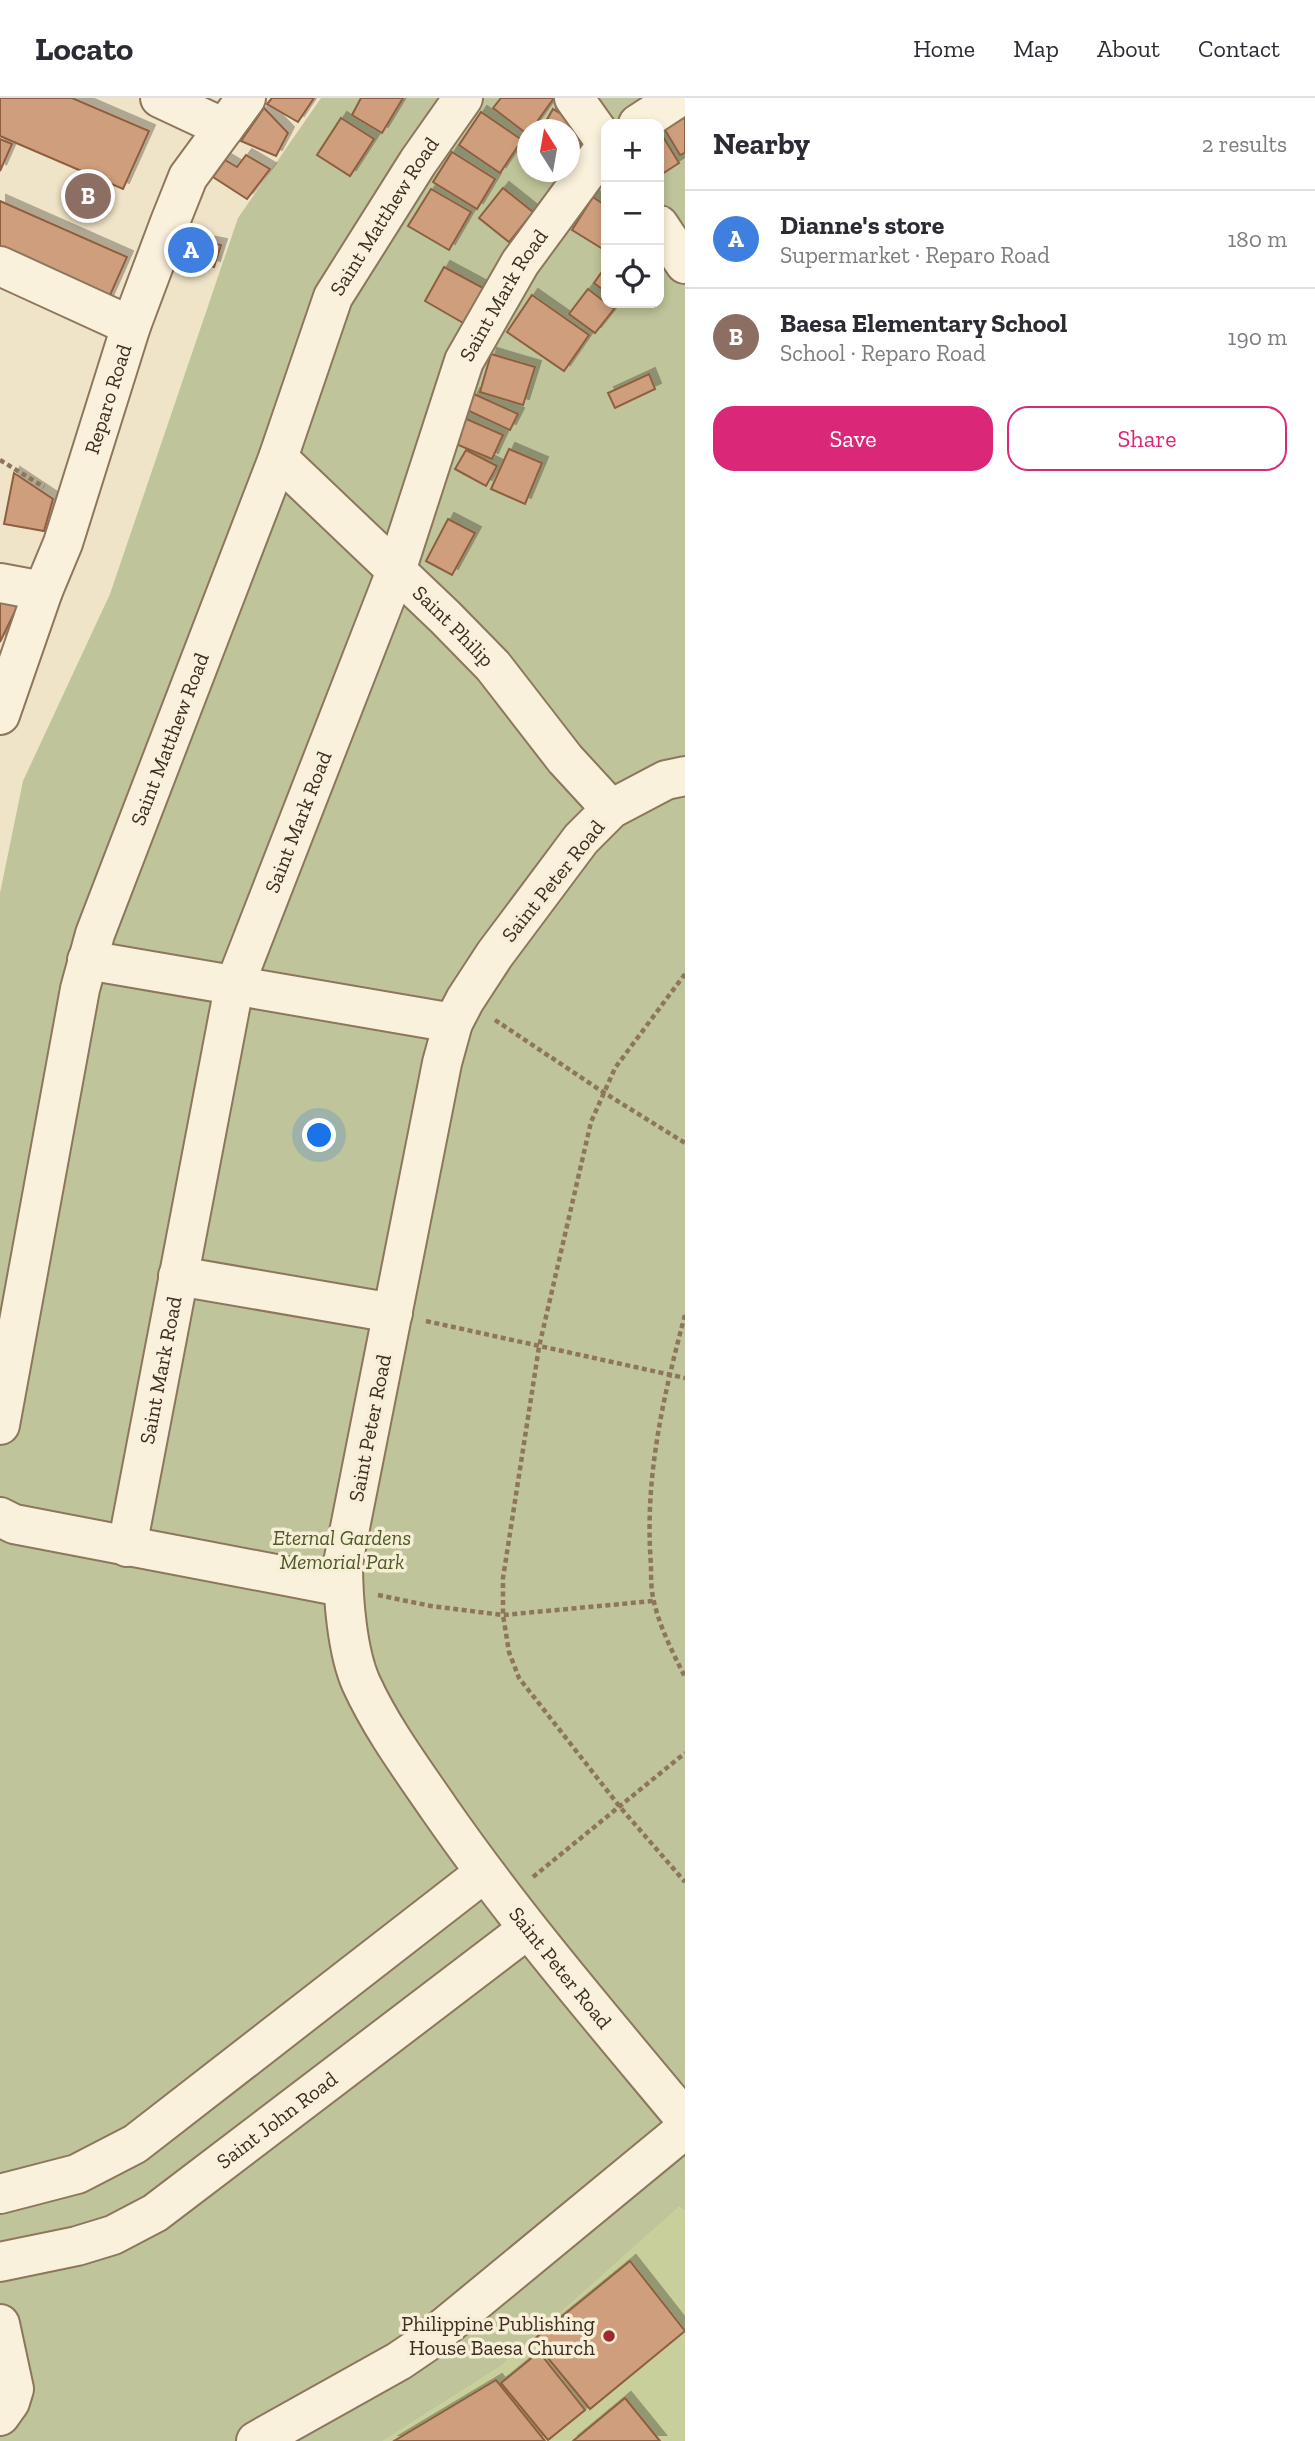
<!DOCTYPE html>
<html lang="en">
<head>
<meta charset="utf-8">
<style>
	body { margin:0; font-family:"Zilla Slab",serif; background:#f2f2f3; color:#2b2b33 }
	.controls { position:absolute; right:21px; top:21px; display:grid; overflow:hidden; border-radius:14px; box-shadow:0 4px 10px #0003 }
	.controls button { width:63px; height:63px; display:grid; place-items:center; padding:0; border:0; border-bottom:2px solid #e1e1e2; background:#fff; color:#2b2b33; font:35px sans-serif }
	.compass { position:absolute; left:517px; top:21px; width:63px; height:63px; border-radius:50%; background:#fff; box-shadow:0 4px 10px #0003; rotate:349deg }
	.you { position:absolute; left:320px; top:1038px; width:24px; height:24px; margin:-18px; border:5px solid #fff; border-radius:50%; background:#1a73e8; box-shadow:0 0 0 10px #1a73e833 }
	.badge { display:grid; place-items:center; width:46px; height:46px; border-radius:50%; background:#db2777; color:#fff; font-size:23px; font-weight:700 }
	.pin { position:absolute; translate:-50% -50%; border:4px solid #fff; box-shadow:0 2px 7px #0006 }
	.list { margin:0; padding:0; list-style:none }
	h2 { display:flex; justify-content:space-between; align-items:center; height:91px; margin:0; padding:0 28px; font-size:30px }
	h2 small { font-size:23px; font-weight:400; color:#7c7c81 }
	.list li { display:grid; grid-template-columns:46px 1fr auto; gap:21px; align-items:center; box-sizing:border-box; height:98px; padding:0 28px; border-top:2px solid #e1e1e2 }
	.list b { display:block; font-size:26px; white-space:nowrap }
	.list p { margin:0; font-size:23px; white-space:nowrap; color:#7c7c81 }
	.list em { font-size:23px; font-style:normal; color:#7c7c81 }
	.actions { display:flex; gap:14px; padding:21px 28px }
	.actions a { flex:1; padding:16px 0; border:2px solid #db2777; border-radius:21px; text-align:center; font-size:24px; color:#db2777 }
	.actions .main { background:#db2777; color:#fff }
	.icon { flex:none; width:38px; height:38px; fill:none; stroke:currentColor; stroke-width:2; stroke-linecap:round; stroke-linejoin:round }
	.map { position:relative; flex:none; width:685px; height:2343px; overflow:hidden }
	header { display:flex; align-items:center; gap:42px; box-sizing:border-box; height:98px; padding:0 35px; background:#fff; border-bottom:2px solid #e1e1e2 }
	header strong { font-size:33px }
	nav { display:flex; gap:38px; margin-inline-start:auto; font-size:24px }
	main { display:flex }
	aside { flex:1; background:#fff }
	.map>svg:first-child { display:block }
</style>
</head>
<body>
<header>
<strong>Locato</strong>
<nav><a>Home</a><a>Map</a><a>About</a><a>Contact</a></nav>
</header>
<main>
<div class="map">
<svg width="685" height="2343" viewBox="0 0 685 2343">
	<defs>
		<filter id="shadow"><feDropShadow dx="6" dy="-6" stdDeviation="0" flood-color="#0004"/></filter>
	</defs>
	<rect width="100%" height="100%" fill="#f0e4c8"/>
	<!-- green -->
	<path fill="#c9cf9b" d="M 679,2109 L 685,2113 L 685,2343 L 383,2343 L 501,2268 Z"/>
	<!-- cemetery -->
	<path fill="#bfc49a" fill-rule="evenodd" d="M 321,0 L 685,0 L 685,2113 L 679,2109 L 501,2268 L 383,2343 L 0,2343 L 0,795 L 23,683 L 110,496 L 238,120 ZM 606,26 L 659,26 L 659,205 L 606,205 ZM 528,32 L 570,32 L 570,74 L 528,74 Z"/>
	<!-- building -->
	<g fill="#cf9f7d" stroke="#8d5f41" stroke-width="2" filter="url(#shadow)">
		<path d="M 0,0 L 72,0 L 149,33 L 123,91 L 0,38 Z"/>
		<path d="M 272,0 L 314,0 L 298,24 L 267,6 Z"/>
		<path d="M 361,0 L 403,0 L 382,35 L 352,17 Z"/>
		<path d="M 501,0 L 554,0 L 531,32 L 528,32 L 527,36 L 493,10 Z"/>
		<path d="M 264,10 L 288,35 L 276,58 L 241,43 Z"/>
		<path d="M 553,11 L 588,33 L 570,62 L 570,32 L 541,32 Z"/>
		<path d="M 481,14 L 522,42 L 500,75 L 459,47 Z"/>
		<path d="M 685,17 L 685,55 L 680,57 L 659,22 Z"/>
		<path d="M 341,20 L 374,41 L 350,78 L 317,57 Z"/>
		<path d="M 659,32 L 679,65 L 659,78 Z"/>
		<path d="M 0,41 L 12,46 L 0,73 Z"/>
		<path d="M 452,54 L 495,81 L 477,111 L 433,84 Z"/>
		<path d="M 246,57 L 270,71 L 247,101 L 213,79 L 225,62 L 237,69 Z"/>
		<path d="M 503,90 L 533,114 L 509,144 L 479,120 Z"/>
		<path d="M 431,91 L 471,114 L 449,152 L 408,128 Z"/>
		<path d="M 593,99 L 606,108 L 606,153 L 572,132 Z"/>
		<path d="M 0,103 L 127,159 L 107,204 L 0,157 Z"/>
		<path d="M 185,140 L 221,147 L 214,169 L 178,158 Z"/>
		<path d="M 606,168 L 606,194 L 594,185 Z"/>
		<path d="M 444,169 L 485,191 L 465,226 L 425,203 Z"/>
		<path d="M 588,191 L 614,211 L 595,235 L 569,216 Z"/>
		<path d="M 532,197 L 589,237 L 564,273 L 507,234 Z"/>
		<path d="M 491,256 L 535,269 L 523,307 L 480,294 Z"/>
		<path d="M 649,276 L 655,291 L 615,310 L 608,295 Z"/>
		<path d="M 474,296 L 518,316 L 510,332 L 467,312 Z"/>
		<path d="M 462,319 L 503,337 L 492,361 L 451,344 Z"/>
		<path d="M 509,351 L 542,365 L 525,406 L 491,391 Z"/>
		<path d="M 466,352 L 497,368 L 486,388 L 455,371 Z"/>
		<path d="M 14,375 L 53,401 L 44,433 L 4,426 Z"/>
		<path d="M 448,421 L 475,435 L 452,477 L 426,463 Z"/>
		<path d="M 0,498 L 21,501 L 0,544 Z"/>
		<path d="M 630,2163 L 685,2233 L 590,2311 L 533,2242 Z"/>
		<path d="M 539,2254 L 585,2312 L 548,2342 L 501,2285 Z"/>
		<path d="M 496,2282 L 545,2343 L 394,2343 Z"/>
		<path d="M 625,2300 L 660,2343 L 573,2343 Z"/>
	</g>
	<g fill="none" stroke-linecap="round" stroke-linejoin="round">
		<!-- minor casing -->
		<g stroke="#8d765c" stroke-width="42">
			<g id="minor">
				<path d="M 160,0 L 224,30"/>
				<path d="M 574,0 L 606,45"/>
				<path d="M 638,26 L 678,0"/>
				<path d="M 659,127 L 685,166"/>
				<path d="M 0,168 L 131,228"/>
				<path id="s1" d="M 278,360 L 445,519 L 493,568 L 565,661 L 611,711"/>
				<path d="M 0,485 L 43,493"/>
				<path id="s2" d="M 0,617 L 43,493 L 63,445 L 131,228 L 170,124 L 188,79 L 246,0"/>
				<path id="s3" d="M 685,678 L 666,682 L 611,711 L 581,741 L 495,856 L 465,902 L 453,925 L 442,965 L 343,1465 C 343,1500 347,1553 361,1585 C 382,1631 412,1671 440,1712 C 515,1820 601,1920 685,2021"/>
				<path d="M 87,862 L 453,925"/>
				<path d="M 178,1178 L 393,1215"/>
				<path id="s4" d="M 0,1327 L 80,891 L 95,836 L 278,360 L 333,199 L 418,64 L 463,0"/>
				<path d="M 0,1419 L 14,1426 L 343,1489"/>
				<path id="s5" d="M 127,1449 L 234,889 L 396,473 L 464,263 L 520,165 L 606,48"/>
				<path d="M 0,2096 L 77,2076 L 135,2046 L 484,1775"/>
				<path id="s6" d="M 0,2164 L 77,2148 L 113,2137 L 155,2115 L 528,1831"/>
				<path d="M 0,2226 L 14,2291 L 10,2304 L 0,2318"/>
				<path d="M 256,2343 L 399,2263 L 424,2246 L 685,2031"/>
			</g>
		</g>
		<!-- path -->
		<g stroke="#8d765c" stroke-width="4.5" stroke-dasharray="5 3.5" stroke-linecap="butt">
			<path d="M 0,362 L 44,389"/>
			<path d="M 685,876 L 615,970 L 591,1024 L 539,1249 L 503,1480 L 503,1517 L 509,1554 L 519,1580 L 620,1709 L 685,1784"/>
			<path d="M 495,922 L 603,994 L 685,1045"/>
			<path d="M 685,1217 C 663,1299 644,1382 651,1467 C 651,1479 651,1493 654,1504 C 660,1530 673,1555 685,1579"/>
			<path d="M 426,1223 L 685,1280"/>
			<path d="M 378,1497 L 431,1508 L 503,1517 L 653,1503"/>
			<path d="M 533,1779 L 685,1655"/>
		</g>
		<!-- minor -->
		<use href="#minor" stroke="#faf1dc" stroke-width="38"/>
	</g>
	<!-- markers -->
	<circle fill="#9e2a2b" stroke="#f7eed8" stroke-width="2.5" cx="609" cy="2238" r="7"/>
	<g text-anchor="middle" stroke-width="7" stroke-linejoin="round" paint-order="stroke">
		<!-- street labels -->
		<g font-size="21" fill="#3d2e20" stroke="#f7eed8">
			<text dy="7" stroke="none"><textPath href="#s4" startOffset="1276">Saint Matthew Road</textPath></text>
			<text dy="7" stroke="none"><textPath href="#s5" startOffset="1314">Saint Mark Road</textPath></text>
			<text dy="7" stroke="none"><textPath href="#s2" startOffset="334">Reparo Road</textPath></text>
			<text dy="7" stroke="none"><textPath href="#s1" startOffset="243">Saint Philip</textPath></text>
			<text dy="7" stroke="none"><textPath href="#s4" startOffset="709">Saint Matthew Road</textPath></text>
			<text dy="7" stroke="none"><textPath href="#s5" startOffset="747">Saint Mark Road</textPath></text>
			<text transform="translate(553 783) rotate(-51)" y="7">Saint Peter Road</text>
			<text dy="7" stroke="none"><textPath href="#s5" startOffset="180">Saint Mark Road</textPath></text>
			<text transform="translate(370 1330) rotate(-79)" y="7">Saint Peter Road</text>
			<text dy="7" stroke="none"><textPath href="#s3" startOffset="1370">Saint Peter Road</textPath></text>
			<text dy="7" stroke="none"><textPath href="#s6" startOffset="317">Saint John Road</textPath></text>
		</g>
		<!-- park labels -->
		<g font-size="21" font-style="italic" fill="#4d5a26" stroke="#f7eed8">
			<text x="342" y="1447">Eternal Gardens<tspan x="342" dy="24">Memorial Park</tspan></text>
		</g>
		<!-- poi labels -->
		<g font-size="21" fill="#3d2e20" stroke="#f7eed8" text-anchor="end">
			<text x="595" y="2233">Philippine Publishing<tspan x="595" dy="24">House Baesa Church</tspan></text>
		</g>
	</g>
</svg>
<div class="controls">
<button>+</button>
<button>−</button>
<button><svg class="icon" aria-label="locate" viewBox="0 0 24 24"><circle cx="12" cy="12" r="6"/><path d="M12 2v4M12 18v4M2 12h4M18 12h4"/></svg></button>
</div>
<svg class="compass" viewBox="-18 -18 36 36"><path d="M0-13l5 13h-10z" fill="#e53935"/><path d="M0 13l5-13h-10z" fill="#7c7c81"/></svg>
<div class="you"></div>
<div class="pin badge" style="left:191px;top:152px;background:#3f7fe0">A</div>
<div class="pin badge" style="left:88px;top:98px;background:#8d6e63">B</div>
</div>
<aside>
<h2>Nearby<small>2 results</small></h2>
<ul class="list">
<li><span class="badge" style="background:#3f7fe0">A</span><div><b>Dianne's store</b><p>Supermarket · Reparo Road</p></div><em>180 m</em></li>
<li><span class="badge" style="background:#8d6e63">B</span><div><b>Baesa Elementary School</b><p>School · Reparo Road</p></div><em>190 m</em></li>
</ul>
<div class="actions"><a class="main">Save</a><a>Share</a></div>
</aside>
</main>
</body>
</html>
